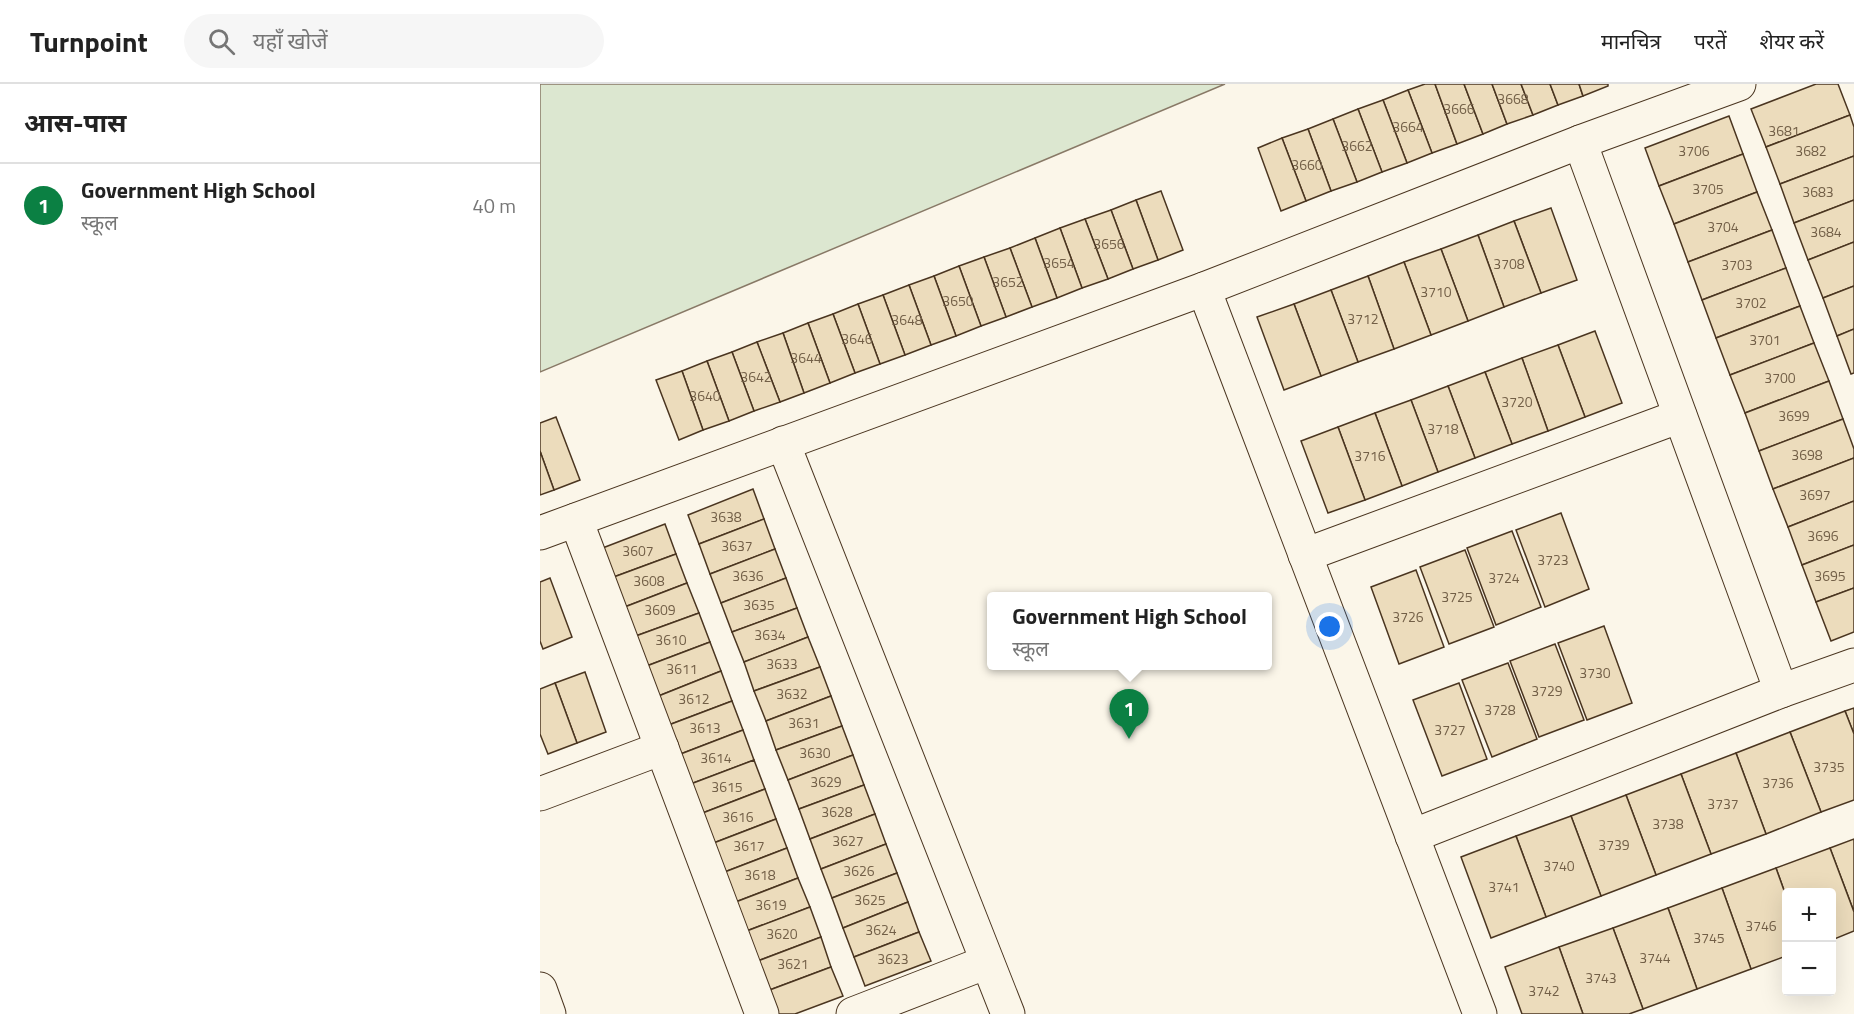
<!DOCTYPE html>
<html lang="hi">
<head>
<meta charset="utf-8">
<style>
	body { margin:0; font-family:"Titillium Web","Noto Sans Devanagari",sans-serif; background:#f6f6f6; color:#222 }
	.controls { position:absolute; right:18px; bottom:18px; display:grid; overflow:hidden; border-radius:6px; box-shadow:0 6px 24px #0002 }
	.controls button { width:54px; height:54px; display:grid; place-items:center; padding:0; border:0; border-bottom:2px solid #e0e0e0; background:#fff; color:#222; font:30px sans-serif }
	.you { position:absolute; left:790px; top:543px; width:21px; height:21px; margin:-15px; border:4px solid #fff; border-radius:50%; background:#1a73e8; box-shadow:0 0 0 9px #1a73e833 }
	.badge { display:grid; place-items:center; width:39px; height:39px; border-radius:50%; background:#0b8043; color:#fff; font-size:20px; font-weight:700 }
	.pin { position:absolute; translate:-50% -50px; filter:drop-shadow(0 2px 3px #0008) }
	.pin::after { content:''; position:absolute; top:32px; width:21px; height:18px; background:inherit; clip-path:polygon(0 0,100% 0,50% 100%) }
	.popup { position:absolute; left:447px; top:508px; width:285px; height:78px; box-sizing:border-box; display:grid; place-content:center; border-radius:6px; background:#fff; filter:drop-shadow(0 2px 4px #0005); font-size:20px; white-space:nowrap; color:#767676 }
	.popup b { font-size:22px; color:#222 }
	.popup::after { content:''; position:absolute; left:50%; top:100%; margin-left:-12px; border:12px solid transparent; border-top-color:#fff }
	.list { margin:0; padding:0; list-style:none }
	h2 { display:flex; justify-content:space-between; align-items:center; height:78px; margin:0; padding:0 24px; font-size:26px }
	h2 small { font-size:20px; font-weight:400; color:#767676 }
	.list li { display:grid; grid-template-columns:39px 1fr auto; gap:18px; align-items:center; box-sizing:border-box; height:84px; padding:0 24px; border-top:2px solid #e0e0e0 }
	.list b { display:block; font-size:22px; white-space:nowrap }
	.list p { margin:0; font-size:20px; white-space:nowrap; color:#767676 }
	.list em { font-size:20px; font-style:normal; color:#767676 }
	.icon { flex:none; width:33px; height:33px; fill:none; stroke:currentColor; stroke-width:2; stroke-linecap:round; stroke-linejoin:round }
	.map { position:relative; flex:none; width:1314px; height:930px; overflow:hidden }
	header { display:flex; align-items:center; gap:36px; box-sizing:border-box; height:84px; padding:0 30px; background:#fff; border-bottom:2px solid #e0e0e0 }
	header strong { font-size:28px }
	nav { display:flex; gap:33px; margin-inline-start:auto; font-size:21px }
	.search { width:420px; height:54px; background:#f6f6f6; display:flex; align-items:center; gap:15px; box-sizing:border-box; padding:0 21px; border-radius:33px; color:#767676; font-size:22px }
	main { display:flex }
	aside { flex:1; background:#fff }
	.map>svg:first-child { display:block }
</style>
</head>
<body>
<header>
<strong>Turnpoint</strong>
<div class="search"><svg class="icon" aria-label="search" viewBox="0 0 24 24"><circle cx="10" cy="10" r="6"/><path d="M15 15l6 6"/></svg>यहाँ खोजें</div>
<nav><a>मानचित्र</a><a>परतें</a><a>शेयर करें</a></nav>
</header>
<main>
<aside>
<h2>आस-पास<small></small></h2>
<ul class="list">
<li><span class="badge">1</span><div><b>Government High School</b><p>स्कूल</p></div><em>40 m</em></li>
</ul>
</aside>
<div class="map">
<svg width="1314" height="930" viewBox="0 0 1314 930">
	<rect width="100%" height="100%" fill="#fbf6e9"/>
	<!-- green -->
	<path fill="#dce7d0" stroke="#887966" stroke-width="1.5" d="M 0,0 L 685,0 L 0,288 Z"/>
	<!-- building -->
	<g fill="#ecdcbc" stroke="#4a3520" stroke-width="1.5">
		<path d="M 885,0 L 895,0 L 917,60 L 892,69 L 868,6 Z"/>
		<path d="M 895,0 L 924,0 L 943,50 L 917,60 Z"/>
		<path d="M 924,0 L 952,0 L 967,40 L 943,50 Z"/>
		<path d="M 952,0 L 981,0 L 993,31 L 967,40 Z"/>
		<path d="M 981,0 L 1010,0 L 1018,21 L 993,31 Z"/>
		<path d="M 1010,0 L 1039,0 L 1043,12 L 1018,21 Z"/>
		<path d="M 1039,0 L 1068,0 L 1068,2 L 1043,12 Z"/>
		<path d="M 1276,0 L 1298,0 L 1310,31 L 1226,63 L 1211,25 Z"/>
		<path d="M 868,6 L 892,69 L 867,79 L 843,16 Z"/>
		<path d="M 843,16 L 867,79 L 842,88 L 818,25 Z"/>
		<path d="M 818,25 L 842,88 L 817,98 L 793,35 Z"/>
		<path d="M 1310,31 L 1314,43 L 1314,72 L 1240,100 L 1226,63 Z"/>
		<path d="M 1189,32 L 1203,70 L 1119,102 L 1105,64 Z"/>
		<path d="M 793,35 L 817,98 L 791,107 L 768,45 Z"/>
		<path d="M 768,45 L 791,107 L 766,117 L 742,54 Z"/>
		<path d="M 742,54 L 766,117 L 741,127 L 718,64 Z"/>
		<path d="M 1203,70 L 1217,108 L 1134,140 L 1119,102 Z"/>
		<path d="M 1314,72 L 1314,116 L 1254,139 L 1240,100 Z"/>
		<path d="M 621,107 L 643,166 L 618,176 L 596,116 Z"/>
		<path d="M 1217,108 L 1232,146 L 1148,178 L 1134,140 Z"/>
		<path d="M 596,116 L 618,176 L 593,185 L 571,126 Z"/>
		<path d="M 1314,116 L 1314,158 L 1268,176 L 1254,139 Z"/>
		<path d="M 1011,124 L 1037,196 L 1001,209 L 974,137 Z"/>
		<path d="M 571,126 L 593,185 L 568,195 L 545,135 Z"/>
		<path d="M 545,135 L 568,195 L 542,204 L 520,144 Z"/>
		<path d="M 974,137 L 1001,209 L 964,223 L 938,151 Z"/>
		<path d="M 520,144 L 542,204 L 517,214 L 495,154 Z"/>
		<path d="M 1232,146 L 1246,184 L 1162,216 L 1148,178 Z"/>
		<path d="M 938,151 L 964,223 L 928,237 L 901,165 Z"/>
		<path d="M 495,154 L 517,214 L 492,223 L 470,164 Z"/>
		<path d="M 1314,158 L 1314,202 L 1283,214 L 1268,176 Z"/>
		<path d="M 470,164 L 492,223 L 466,233 L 444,173 Z"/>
		<path d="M 901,165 L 928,237 L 891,251 L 864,178 Z"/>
		<path d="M 444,173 L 466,233 L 441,242 L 419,182 Z"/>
		<path d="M 864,178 L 891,251 L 854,265 L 828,192 Z"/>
		<path d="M 419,182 L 441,242 L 416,252 L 394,192 Z"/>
		<path d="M 1246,184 L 1260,222 L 1176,254 L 1162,216 Z"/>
		<path d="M 394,192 L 416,252 L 391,261 L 369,201 Z"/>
		<path d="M 828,192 L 854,265 L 818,278 L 791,206 Z"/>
		<path d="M 369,201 L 391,261 L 365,271 L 343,211 Z"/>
		<path d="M 1314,202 L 1314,245 L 1297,252 L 1283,214 Z"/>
		<path d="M 791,206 L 818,278 L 781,292 L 754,220 Z"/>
		<path d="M 343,211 L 365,271 L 340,280 L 318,220 Z"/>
		<path d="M 318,220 L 340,280 L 315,289 L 293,230 Z"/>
		<path d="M 754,220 L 781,292 L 744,306 L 717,233 Z"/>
		<path d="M 1260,222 L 1274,259 L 1190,291 L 1176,254 Z"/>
		<path d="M 293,230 L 315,289 L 290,299 L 268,239 Z"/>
		<path d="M 268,239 L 290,299 L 264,309 L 243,249 Z"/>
		<path d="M 1314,245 L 1314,289 L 1311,290 L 1297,252 Z"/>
		<path d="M 1055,247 L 1082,319 L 1045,333 L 1018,261 Z"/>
		<path d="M 243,249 L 264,309 L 240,318 L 217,258 Z"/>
		<path d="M 217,258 L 240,318 L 214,327 L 192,268 Z"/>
		<path d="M 1274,259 L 1289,297 L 1205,329 L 1190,291 Z"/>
		<path d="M 1018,261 L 1045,333 L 1008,347 L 982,274 Z"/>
		<path d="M 192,268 L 214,327 L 189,337 L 167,277 Z"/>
		<path d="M 982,274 L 1008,347 L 972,360 L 945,288 Z"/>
		<path d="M 167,277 L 189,337 L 163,346 L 142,287 Z"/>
		<path d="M 142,287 L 163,346 L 139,356 L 116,296 Z"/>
		<path d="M 945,288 L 972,360 L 935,374 L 908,302 Z"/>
		<path d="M 1289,297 L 1303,335 L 1219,367 L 1205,329 Z"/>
		<path d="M 908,302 L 935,374 L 898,388 L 871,316 Z"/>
		<path d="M 871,316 L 898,388 L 862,402 L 835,329 Z"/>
		<path d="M 835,329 L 862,402 L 825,416 L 798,343 Z"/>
		<path d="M 16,333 L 40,396 L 14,406 L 0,367 L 0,339 Z"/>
		<path d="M 1303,335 L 1314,365 L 1314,374 L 1233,405 L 1219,367 Z"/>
		<path d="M 798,343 L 825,416 L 788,429 L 761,357 Z"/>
		<path d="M 0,367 L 14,406 L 0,411 Z"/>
		<path d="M 1314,374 L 1314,417 L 1248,443 L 1233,405 Z"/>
		<path d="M 213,405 L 224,435 L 159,460 L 148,431 Z"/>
		<path d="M 1314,417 L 1314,461 L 1262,481 L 1248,443 Z"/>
		<path d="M 1021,429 L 1049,505 L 1005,523 L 976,446 Z"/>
		<path d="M 224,435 L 235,465 L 170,490 L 159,460 Z"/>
		<path d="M 125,440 L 136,470 L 71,494 L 60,465 Z"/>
		<path d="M 972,447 L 1001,523 L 956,541 L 927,464 Z"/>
		<path d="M 1314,461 L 1314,504 L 1276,518 L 1262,481 Z"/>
		<path d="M 235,465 L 246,494 L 181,519 L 170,490 Z"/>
		<path d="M 925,466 L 954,543 L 909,560 L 880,483 Z"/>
		<path d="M 136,470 L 147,499 L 82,524 L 71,494 Z"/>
		<path d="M 876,486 L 904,563 L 859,580 L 831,503 Z"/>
		<path d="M 10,494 L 32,553 L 3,565 L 0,557 L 0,498 Z"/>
		<path d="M 246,494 L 257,524 L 192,548 L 181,519 Z"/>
		<path d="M 147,499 L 159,529 L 93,553 L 82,524 Z"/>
		<path d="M 1314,504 L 1314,548 L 1291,557 L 1276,518 Z"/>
		<path d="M 257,524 L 268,553 L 204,578 L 192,548 Z"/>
		<path d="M 159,529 L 170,558 L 104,583 L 93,553 Z"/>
		<path d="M 1064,542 L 1092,619 L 1047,636 L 1018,559 Z"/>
		<path d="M 268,553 L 280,583 L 214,607 L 204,578 Z"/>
		<path d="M 170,558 L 181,587 L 116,613 L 104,583 Z"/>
		<path d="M 1015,560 L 1044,636 L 999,653 L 970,577 Z"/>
		<path d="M 968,579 L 997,655 L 952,673 L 922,596 Z"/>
		<path d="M 280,583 L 291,612 L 226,637 L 214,607 Z"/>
		<path d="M 181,587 L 192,617 L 126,642 L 116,613 Z"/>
		<path d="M 45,588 L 66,648 L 37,659 L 15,599 Z"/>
		<path d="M 15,599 L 37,659 L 8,670 L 0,650 L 0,605 Z"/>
		<path d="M 919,599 L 947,675 L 902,692 L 873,616 Z"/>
		<path d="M 291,612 L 302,642 L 236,666 L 226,637 Z"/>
		<path d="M 192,617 L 203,646 L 138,671 L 126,642 Z"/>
		<path d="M 1314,624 L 1314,650 L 1305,627 Z"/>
		<path d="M 1305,627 L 1314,650 L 1314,716 L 1281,728 L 1250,648 Z"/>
		<path d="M 302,642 L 313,671 L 248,696 L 236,666 Z"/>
		<path d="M 203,646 L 214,676 L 148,701 L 138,671 Z"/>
		<path d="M 1250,648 L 1281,728 L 1226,750 L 1196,669 Z"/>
		<path d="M 1196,669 L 1226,750 L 1171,770 L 1141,690 Z"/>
		<path d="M 313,671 L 324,701 L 259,725 L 248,696 Z"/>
		<path d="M 214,676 L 225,705 L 160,730 L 148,701 Z"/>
		<path d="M 1141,690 L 1171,770 L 1116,791 L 1086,711 Z"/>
		<path d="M 324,701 L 335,730 L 270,755 L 259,725 Z"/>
		<path d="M 225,705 L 236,735 L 171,760 L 160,730 Z"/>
		<path d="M 1086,711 L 1116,791 L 1061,812 L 1031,732 Z"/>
		<path d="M 335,730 L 346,760 L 281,785 L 270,755 Z"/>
		<path d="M 1031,732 L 1061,812 L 1006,833 L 976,752 Z"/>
		<path d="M 236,735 L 247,764 L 182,789 L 171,760 Z"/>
		<path d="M 976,752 L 1006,833 L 951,854 L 921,773 Z"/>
		<path d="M 1314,755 L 1314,828 L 1290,764 Z"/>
		<path d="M 346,760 L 357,789 L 292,814 L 281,785 Z"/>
		<path d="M 247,764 L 258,794 L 193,819 L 182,789 Z"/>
		<path d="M 1290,764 L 1314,828 L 1314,847 L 1292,856 L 1292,808 L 1246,808 L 1246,812 L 1236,784 Z"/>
		<path d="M 1236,784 L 1246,812 L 1246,872 L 1211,885 L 1182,804 Z"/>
		<path d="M 357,789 L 368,818 L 303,844 L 292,814 Z"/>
		<path d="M 258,794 L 270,823 L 204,848 L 193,819 Z"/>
		<path d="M 1182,804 L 1211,885 L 1157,905 L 1128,824 Z"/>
		<path d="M 368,818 L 379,848 L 314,873 L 303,844 Z"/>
		<path d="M 270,823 L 281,853 L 215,878 L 204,848 Z"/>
		<path d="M 1128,824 L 1157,905 L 1103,925 L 1073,844 Z"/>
		<path d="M 1073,844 L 1103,925 L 1089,930 L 1043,930 L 1019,863 Z"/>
		<path d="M 379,848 L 391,877 L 325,902 L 314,873 Z"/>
		<path d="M 281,853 L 291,883 L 227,907 L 215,878 Z"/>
		<path d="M 1019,863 L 1043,930 L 982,930 L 965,883 Z"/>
		<path d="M 291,883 L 303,912 L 255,930 L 235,930 L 227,907 Z"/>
	</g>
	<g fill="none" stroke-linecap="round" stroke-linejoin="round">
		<!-- minor casing -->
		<g stroke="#4a3520" stroke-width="35">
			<g id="minor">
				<path d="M 1040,58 L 1241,607"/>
				<path d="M 664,205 L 940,930"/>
				<path d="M 243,359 L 468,930"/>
				<path d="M 36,436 L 222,930"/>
				<path d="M 0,449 L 664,205 L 1040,58 L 1199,0"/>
				<path d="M 765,471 L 1140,332"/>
				<path d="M 0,710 L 122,664"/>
				<path d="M 872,752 L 1241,607 L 1314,581"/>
				<path d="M 0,905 L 9,930"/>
				<path d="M 313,930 L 447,878"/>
			</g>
		</g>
		<!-- minor -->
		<use href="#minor" stroke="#fbf6e9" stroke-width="33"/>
	</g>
	<g text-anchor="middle" stroke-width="4.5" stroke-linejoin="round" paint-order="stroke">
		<!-- number labels -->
		<g font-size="14" fill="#725f47">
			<text x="973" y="20">3668</text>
			<text x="919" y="30">3666</text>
			<text x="868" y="48">3664</text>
			<text x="1244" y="52">3681</text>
			<text x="817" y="67">3662</text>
			<text x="1154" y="72">3706</text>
			<text x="1271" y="72">3682</text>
			<text x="767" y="86">3660</text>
			<text x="1168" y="110">3705</text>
			<text x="1278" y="113">3683</text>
			<text x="1183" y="148">3704</text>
			<text x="1286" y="153">3684</text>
			<text x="569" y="165">3656</text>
			<text x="519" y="184">3654</text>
			<text x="969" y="185">3708</text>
			<text x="1197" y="186">3703</text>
			<text x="468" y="203">3652</text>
			<text x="896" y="213">3710</text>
			<text x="418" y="222">3650</text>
			<text x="1211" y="224">3702</text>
			<text x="823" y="240">3712</text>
			<text x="367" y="241">3648</text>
			<text x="317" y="260">3646</text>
			<text x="1225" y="261">3701</text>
			<text x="266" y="279">3644</text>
			<text x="216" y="298">3642</text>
			<text x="1240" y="299">3700</text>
			<text x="165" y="317">3640</text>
			<text x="977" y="323">3720</text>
			<text x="1254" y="337">3699</text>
			<text x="903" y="350">3718</text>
			<text x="1267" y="376">3698</text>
			<text x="830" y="377">3716</text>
			<text x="1275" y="416">3697</text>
			<text x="186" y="438">3638</text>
			<text x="1283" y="457">3696</text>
			<text x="197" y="467">3637</text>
			<text x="98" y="472">3607</text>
			<text x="1013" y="481">3723</text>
			<text x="208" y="497">3636</text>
			<text x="1290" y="497">3695</text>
			<text x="964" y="499">3724</text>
			<text x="109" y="502">3608</text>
			<text x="917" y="518">3725</text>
			<text x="219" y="526">3635</text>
			<text x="120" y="531">3609</text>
			<text x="868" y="538">3726</text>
			<text x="230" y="556">3634</text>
			<text x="131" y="561">3610</text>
			<text x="242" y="585">3633</text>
			<text x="142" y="590">3611</text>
			<text x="1055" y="594">3730</text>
			<text x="1007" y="612">3729</text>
			<text x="252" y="615">3632</text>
			<text x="154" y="620">3612</text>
			<text x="960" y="631">3728</text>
			<text x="264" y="644">3631</text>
			<text x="165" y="649">3613</text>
			<text x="910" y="651">3727</text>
			<text x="275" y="674">3630</text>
			<text x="176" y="679">3614</text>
			<text x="1289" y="688">3735</text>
			<text x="286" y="703">3629</text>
			<text x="1238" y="704">3736</text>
			<text x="187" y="708">3615</text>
			<text x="1183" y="725">3737</text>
			<text x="297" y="733">3628</text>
			<text x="198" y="738">3616</text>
			<text x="1128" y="745">3738</text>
			<text x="308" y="762">3627</text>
			<text x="1074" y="766">3739</text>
			<text x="209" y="767">3617</text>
			<text x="1019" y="787">3740</text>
			<text x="319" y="792">3626</text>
			<text x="220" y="796">3618</text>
			<text x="964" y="808">3741</text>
			<text x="330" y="821">3625</text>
			<text x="231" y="826">3619</text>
			<text x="1221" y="847">3746</text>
			<text x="341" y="851">3624</text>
			<text x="242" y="855">3620</text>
			<text x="1169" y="859">3745</text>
			<text x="1115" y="879">3744</text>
			<text x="353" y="880">3623</text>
			<text x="253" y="885">3621</text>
			<text x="1061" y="899">3743</text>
			<text x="1004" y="912">3742</text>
		</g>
	</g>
</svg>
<div class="controls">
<button>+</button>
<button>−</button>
</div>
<div class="you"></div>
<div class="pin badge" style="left:589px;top:655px">1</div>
<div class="popup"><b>Government High School</b>स्कूल</div>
</div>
</main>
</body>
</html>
